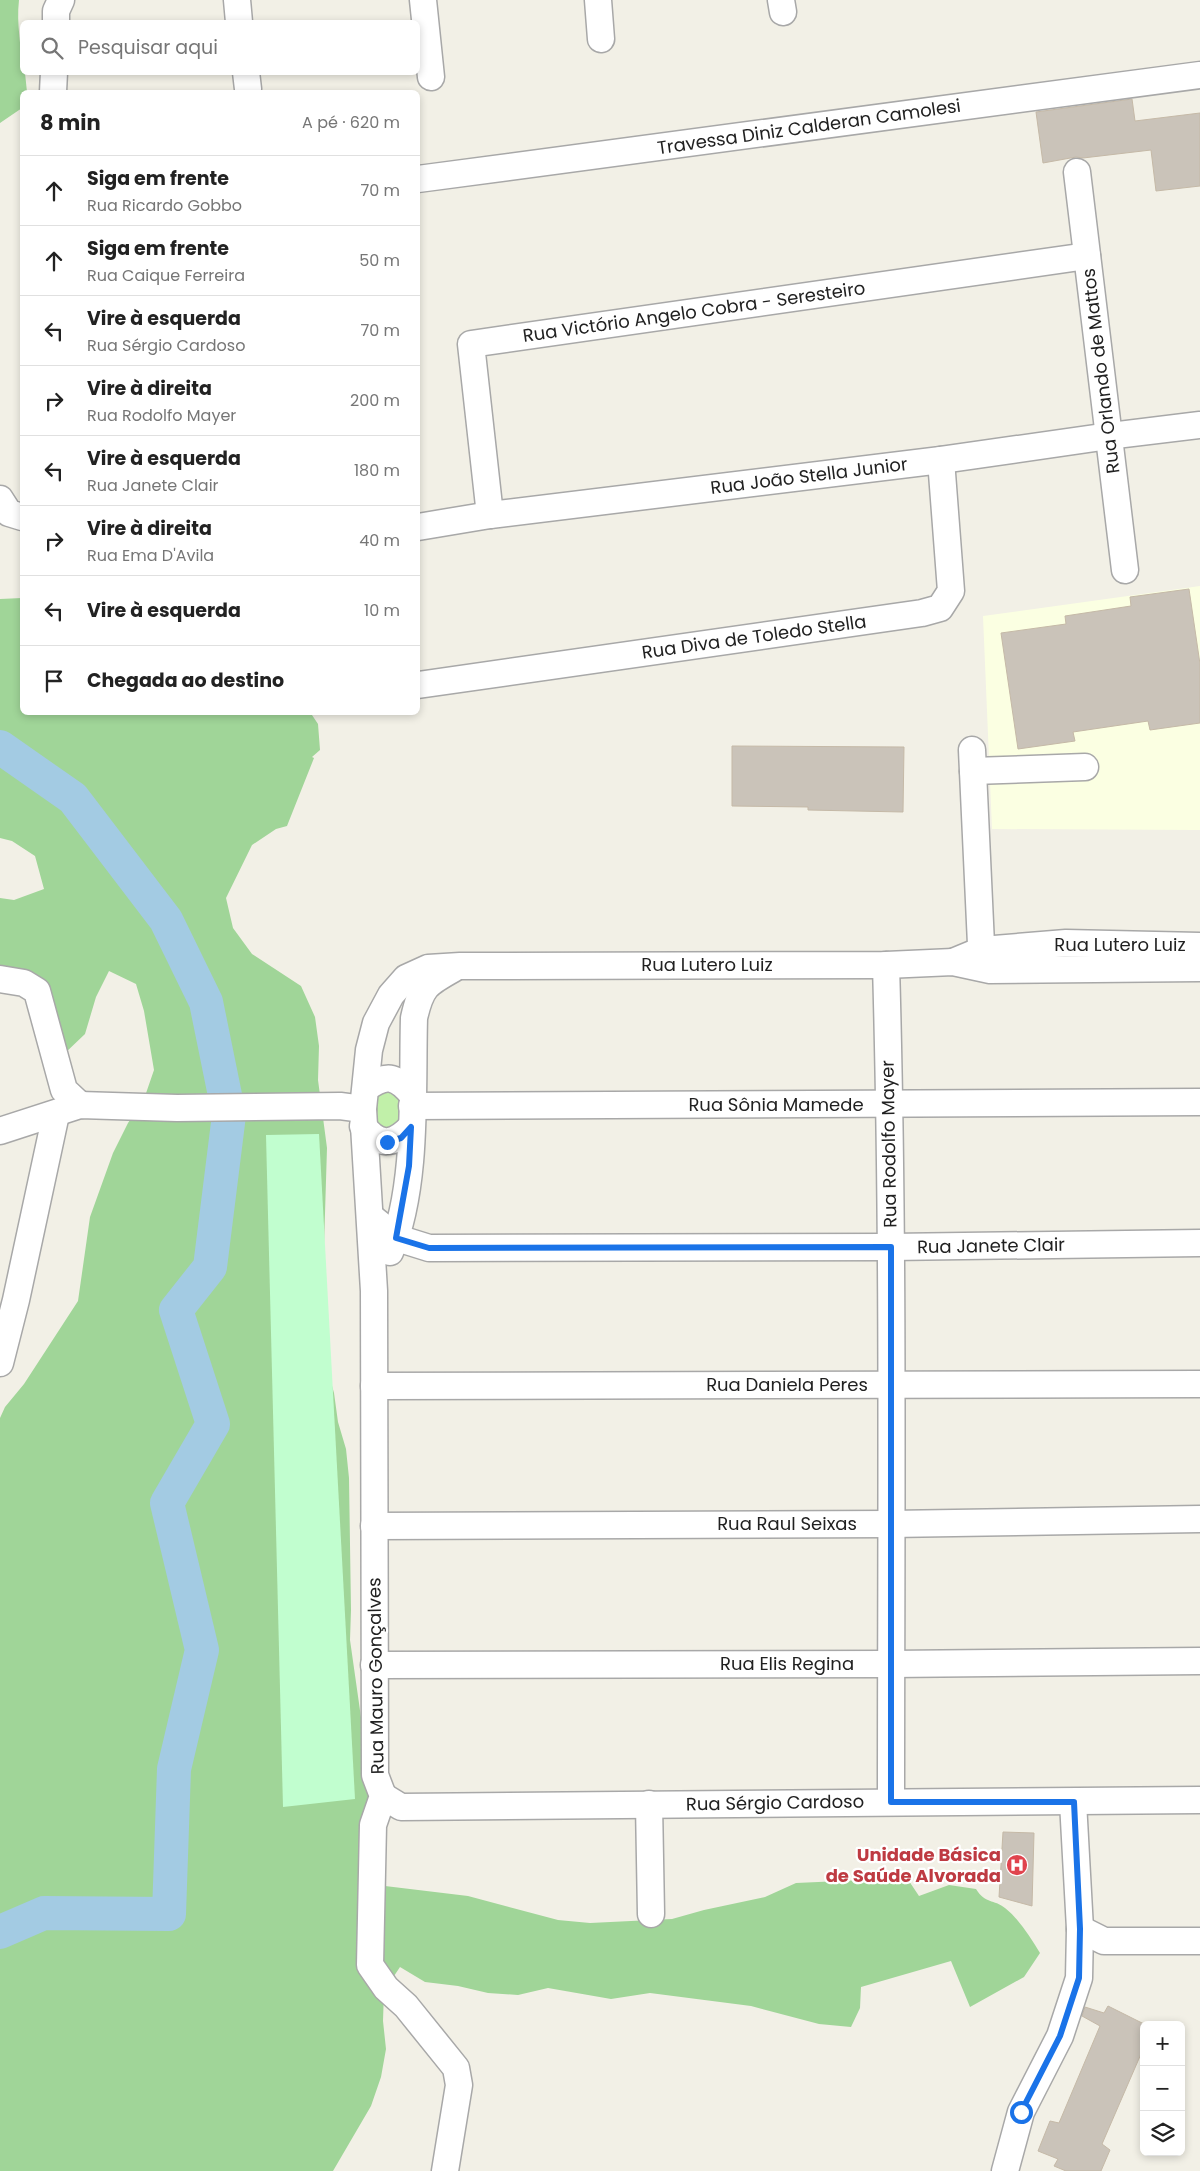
<!DOCTYPE html>
<html lang="pt">
<head>
<meta charset="utf-8">
<style>
	body { margin:0; font-family:Poppins,sans-serif; background:#f2f2f2; color:#222 }
	.controls { position:absolute; right:15px; bottom:15px; display:grid; overflow:hidden; border-radius:8px; box-shadow:0 2px 8px #0003 }
	.controls button { width:45px; height:45px; display:grid; place-items:center; padding:0; border:0; border-bottom:1px solid #e0e0e0; background:#fff; color:#222; font:25px sans-serif }
	.stop { position:absolute; width:15px; height:15px; margin:-11px; border:4px solid #1a73e8; border-radius:50%; background:#fff }
	.stop.end { background:#1a73e8; border-color:#fff; box-shadow:0 1px 5px #0008 }
	.list { margin:0; padding:0; list-style:none }
	h2 { display:flex; justify-content:space-between; align-items:center; height:65px; margin:0; padding:0 20px; font-size:21px }
	h2 small { font-size:16px; font-weight:400; color:#767676 }
	.list li { display:grid; grid-template-columns:32px 1fr auto; gap:15px; align-items:center; box-sizing:border-box; height:70px; padding:0 20px; border-top:1px solid #e0e0e0 }
	.list b { display:block; font-size:19px; white-space:nowrap }
	.list p { margin:0; font-size:16px; white-space:nowrap; color:#767676 }
	.list em { font-size:16px; font-style:normal; color:#767676 }
	.icon { flex:none; width:28px; height:28px; fill:none; stroke:currentColor; stroke-width:2; stroke-linecap:round; stroke-linejoin:round }
	.map { position:relative; flex:none; width:1200px; height:2171px; overflow:hidden }
	.search { position:absolute; background:#fff; box-shadow:0 2px 8px #0003; left:20px; top:20px; width:400px; height:55px; display:flex; align-items:center; gap:12px; box-sizing:border-box; padding:0 18px; border-radius:8px; color:#767676; font-size:19px }
	.panel { position:absolute; background:#fff; box-shadow:0 2px 8px #0003; left:20px; top:90px; width:400px; height:625px; border-radius:8px }
	.map>svg:first-child { display:block }
</style>
</head>
<body>
<div class="map">
<svg width="1200" height="2171" viewBox="0 0 1200 2171">
	<rect width="100%" height="100%" fill="#f2f0e6"/>
	<!-- education -->
	<path fill="#fbffe2" d="M 1200,586 L 1200,830 L 992,829 L 983,616 Z"/>
	<!-- grass -->
	<path fill="#c1f0a9" d="M 382,1088 L 400,1097 L 403,1115 L 396,1131 L 373,1125 L 375,1095 Z"/>
	<!-- forest -->
	<g fill="#a0d598">
		<path d="M 0,0 L 19,0 C 16,25 22,47 22,72 L 25,73 L 27,92 L 22,92 L 22,108 L 0,123 Z"/>
		<path d="M 22,598 L 22,712 L 310,712 L 318,724 L 320,750 L 312,757 L 314,758 L 287,826 L 276,829 L 252,845 L 226,898 L 233,928 L 252,954 L 301,986 L 315,1017 L 319,1046 L 318,1080 L 327,1148 L 324,1246 L 325,1361 L 334,1393 L 338,1422 L 346,1449 L 349,1478 L 351,1610 L 350,1640 L 385,1886 L 468,1896 L 558,1920 L 590,1923 L 672,1919 L 704,1910 L 765,1897 L 796,1883 L 907,1878 L 919,1896 L 949,1885 L 976,1889 C 985,1904 994,1899 1005,1908 C 1020,1920 1030,1937 1040,1953 L 1024,1977 L 970,2007 L 951,1961 L 861,1987 L 860,2008 L 851,2027 L 819,2024 L 751,2006 L 650,1993 L 611,1999 L 548,1988 L 518,1995 L 488,1993 L 458,1986 L 425,1982 L 400,1967 L 384,1991 L 383,2021 L 386,2049 L 381,2077 L 371,2106 L 333,2171 L 0,2171 L 0,1418 L 5,1407 L 24,1384 L 78,1301 L 90,1217 L 113,1153 L 128,1123 L 144,1099 L 154,1070 L 144,1011 L 136,984 L 109,971 L 96,997 L 85,1034 L 63,1055 L 34,1005 L 0,982 L 0,898 L 14,900 L 44,889 L 35,856 L 12,841 L 0,838 L 0,599 Z"/>
	</g>
	<!-- park -->
	<path fill="#c1fecf" d="M 319,1134 L 355,1799 L 283,1807 L 266,1135 Z"/>
	<g fill="none" stroke-linecap="round" stroke-linejoin="round">
		<!-- river -->
		<path stroke="#a3cbe3" stroke-width="34" d="M 0,747 L 73,798 L 166,920 L 206,1002 L 229,1115 L 210,1267 L 176,1310 L 213,1424 L 167,1503 L 202,1650 L 174,1769 L 169,1914 L 44,1913 L 0,1932"/>
	</g>
	<!-- building -->
	<g fill="#cac3b9" stroke="#c5b9a7">
		<path d="M 1132,99 L 1135,121 L 1200,113 L 1200,186 L 1156,191 L 1151,150 L 1083,158 L 1076,157 L 1043,163 L 1036,112 Z"/>
		<path d="M 1189,589 L 1200,664 L 1200,723 L 1150,730 L 1148,721 L 1073,732 L 1075,741 L 1018,749 L 1001,633 L 1066,624 L 1065,616 L 1131,606 L 1130,597 Z"/>
		<path d="M 732,746 L 904,747 L 903,812 L 808,810 L 808,807 L 732,806 Z"/>
		<path d="M 1003,1832 L 1034,1833 L 1032,1906 L 999,1897 Z"/>
		<path d="M 1108,2006 L 1144,2024 L 1144,2047 L 1102,2144 L 1110,2150 L 1101,2171 L 1066,2171 L 1054,2166 L 1058,2159 L 1038,2151 L 1050,2121 L 1059,2123 L 1100,2026 L 1082,2016 L 1085,2007 L 1104,2013 Z"/>
	</g>
	<g fill="none" stroke-linecap="round" stroke-linejoin="round">
		<!-- minor casing -->
		<g stroke="#a8a8a8" stroke-width="29">
			<g id="minor">
				<path d="M 237,0 L 239,22"/>
				<path d="M 423,0 L 431,77"/>
				<path d="M 598,0 L 601,39"/>
				<path d="M 781,0 L 783,12"/>
				<path d="M 56,22 L 56,11 L 61,0"/>
				<path d="M 246,72 L 248,89"/>
				<path d="M 53,92 L 54,72"/>
				<path d="M 1077,172 L 1125,570"/>
				<path d="M 418,179 L 1200,75"/>
				<path d="M 0,499 L 9,513 L 22,517"/>
				<path d="M 490,515 L 471,344 L 1087,256"/>
				<path d="M 418,527 L 490,515 L 941,460 L 1109,436 L 1200,425"/>
				<path d="M 418,685 L 922,613 L 940,608 L 951,591 L 941,460"/>
				<path d="M 972,750 L 982,966"/>
				<path d="M 973,771 L 1085,767"/>
				<path d="M 953,962 L 982,950 L 1066,943 L 1200,946"/>
				<path d="M 886,965 C 894,1244 891,1523 891,1802"/>
				<path d="M 0,979 L 24,983 L 37,991 L 64,1090 L 80,1105"/>
				<path d="M 366,1088 C 386,1074 395,1075 412,1094"/>
				<path d="M 412,1106 L 1200,1102"/>
				<path d="M 363,1126 C 379,1147 394,1145 411,1127"/>
				<path d="M 0,1131 L 80,1105 L 177,1108 L 340,1106 L 363,1109"/>
				<path d="M 371,1217 L 397,1238 L 429,1248 L 891,1247 L 1200,1243"/>
				<path d="M 390,1252 C 418,1188 412,1088 414,1018 C 421,987 426,984 453,969"/>
				<path d="M 0,1363 L 16,1300 L 56,1114"/>
				<path d="M 374,1386 L 1200,1384"/>
				<path d="M 374,1526 L 891,1524 L 1200,1519"/>
				<path d="M 374,1665 L 891,1664 L 1200,1661"/>
				<path d="M 383,1796 L 401,1807 L 1200,1800"/>
				<path d="M 649,1804 L 651,1914"/>
				<path d="M 1080,1929 L 1104,1941 L 1200,1941"/>
				<path d="M 445,2171 L 459,2085 L 456,2068 L 406,2006 L 386,1988 L 370,1965 L 373,1825 L 383,1796 L 375,1775 L 374,1291 L 363,1109 L 369,1050 L 376,1023 L 391,995 L 406,978 L 428,968 L 460,966 L 886,965 L 953,962 L 990,970 L 1200,968"/>
				<path d="M 1005,2171 L 1021,2112 L 1060,2036 L 1079,1978 L 1080,1929 L 1073,1802"/>
			</g>
		</g>
		<!-- minor -->
		<use href="#minor" stroke="#fff" stroke-width="26"/>
	</g>
	<g fill="none" stroke-linecap="round" stroke-linejoin="round">
		<!-- route -->
		<path stroke="#1a73e8" stroke-width="6" d="M 387,1142 L 401,1138 L 411,1127 L 409,1166 L 396,1238 L 429,1248 L 891,1247 L 891,1802 L 1074,1802 L 1080,1929 L 1079,1978 L 1060,2036 L 1021,2112"/>
	</g>
	<!-- icons -->
	<defs>
		<g id="hospital-disc" transform="scale(1.125)"><circle r="9.5" fill="#e0444e" stroke="#fff"/><path d="M-5-5h3v3.5h4V-5h3V5h-3V1.5h-4V5h-3Z" fill="#fff"/></g>
	</defs>
	<g fill-rule="evenodd">
		<use href="#hospital-disc" x="1017" y="1865"/>
	</g>
	<g text-anchor="middle" stroke-width="4.5" stroke-linejoin="round" paint-order="stroke">
		<!-- street labels -->
		<g font-size="18" fill="#212121" stroke="#fff">
			<text transform="translate(809 127) rotate(-8)" y="6">Travessa Diniz Calderan Camolesi</text>
			<text transform="translate(694 312) rotate(-8)" y="6">Rua Victório Angelo Cobra - Seresteiro</text>
			<text transform="translate(1101 371) rotate(-97)" y="6">Rua Orlando de Mattos</text>
			<text transform="translate(809 476) rotate(-7)" y="6">Rua João Stella Junior</text>
			<text transform="translate(754 637) rotate(-8)" y="6">Rua Diva de Toledo Stella</text>
			<text x="1120" y="951">Rua Lutero Luiz</text>
			<text x="707" y="971">Rua Lutero Luiz</text>
			<text x="776" y="1111">Rua Sônia Mamede</text>
			<text transform="translate(889 1144) rotate(-91)" y="6">Rua Rodolfo Mayer</text>
			<text transform="translate(991 1246) rotate(-1)" y="6">Rua Janete Clair</text>
			<text x="787" y="1391">Rua Daniela Peres</text>
			<text x="787" y="1530">Rua Raul Seixas</text>
			<text x="787" y="1670">Rua Elis Regina</text>
			<text transform="translate(376 1676) rotate(-91)" y="6">Rua Mauro Gonçalves</text>
			<text transform="translate(775 1803) rotate(-1)" y="6">Rua Sérgio Cardoso</text>
		</g>
		<!-- health labels -->
		<g font-size="18" font-weight="bold" fill="#be3a42" stroke="#fff" text-anchor="end">
			<text x="1001" y="1861">Unidade Básica<tspan x="1001" dy="21">de Saúde Alvorada</tspan></text>
		</g>
	</g>
</svg>
<div class="controls">
<button>+</button>
<button>−</button>
<button><svg class="icon" aria-label="layers" viewBox="0 0 24 24"><path d="M12 4l9 5-9 5-9-5zM3 14l9 5 9-5"/></svg></button>
</div>
<div class="stop" style="left:1021px;top:2112px"></div>
<div class="stop end" style="left:387px;top:1142px"></div>
<div class="search"><svg class="icon" aria-label="search" viewBox="0 0 24 24"><circle cx="10" cy="10" r="6"/><path d="M15 15l6 6"/></svg>Pesquisar aqui</div>
<section class="panel">
<h2>8 min<small>A pé · 620 m</small></h2>
<ul class="list">
<li><svg class="icon" aria-label="ahead" viewBox="0 0 24 24"><path d="M12 20V5M6 11l6-6 6 6"/></svg><div><b>Siga em frente</b><p>Rua Ricardo Gobbo</p></div><em>70 m</em></li>
<li><svg class="icon" aria-label="ahead" viewBox="0 0 24 24"><path d="M12 20V5M6 11l6-6 6 6"/></svg><div><b>Siga em frente</b><p>Rua Caique Ferreira</p></div><em>50 m</em></li>
<li><svg class="icon" aria-label="left" viewBox="0 0 24 24"><path d="M17 20v-9H6M10 6l-5 5 5 5"/></svg><div><b>Vire à esquerda</b><p>Rua Sérgio Cardoso</p></div><em>70 m</em></li>
<li><svg class="icon" aria-label="right" viewBox="0 0 24 24"><path d="M7 20v-9h11M14 6l5 5-5 5"/></svg><div><b>Vire à direita</b><p>Rua Rodolfo Mayer</p></div><em>200 m</em></li>
<li><svg class="icon" aria-label="left" viewBox="0 0 24 24"><path d="M17 20v-9H6M10 6l-5 5 5 5"/></svg><div><b>Vire à esquerda</b><p>Rua Janete Clair</p></div><em>180 m</em></li>
<li><svg class="icon" aria-label="right" viewBox="0 0 24 24"><path d="M7 20v-9h11M14 6l5 5-5 5"/></svg><div><b>Vire à direita</b><p>Rua Ema D'Avila</p></div><em>40 m</em></li>
<li><svg class="icon" aria-label="left" viewBox="0 0 24 24"><path d="M17 20v-9H6M10 6l-5 5 5 5"/></svg><div><b>Vire à esquerda</b></div><em>10 m</em></li>
<li><svg class="icon" aria-label="arrive" viewBox="0 0 24 24"><path d="M6 21V4h12l-3 4 3 4H6"/></svg><div><b>Chegada ao destino</b></div></li>
</ul>
</section>
</div>
</body>
</html>
